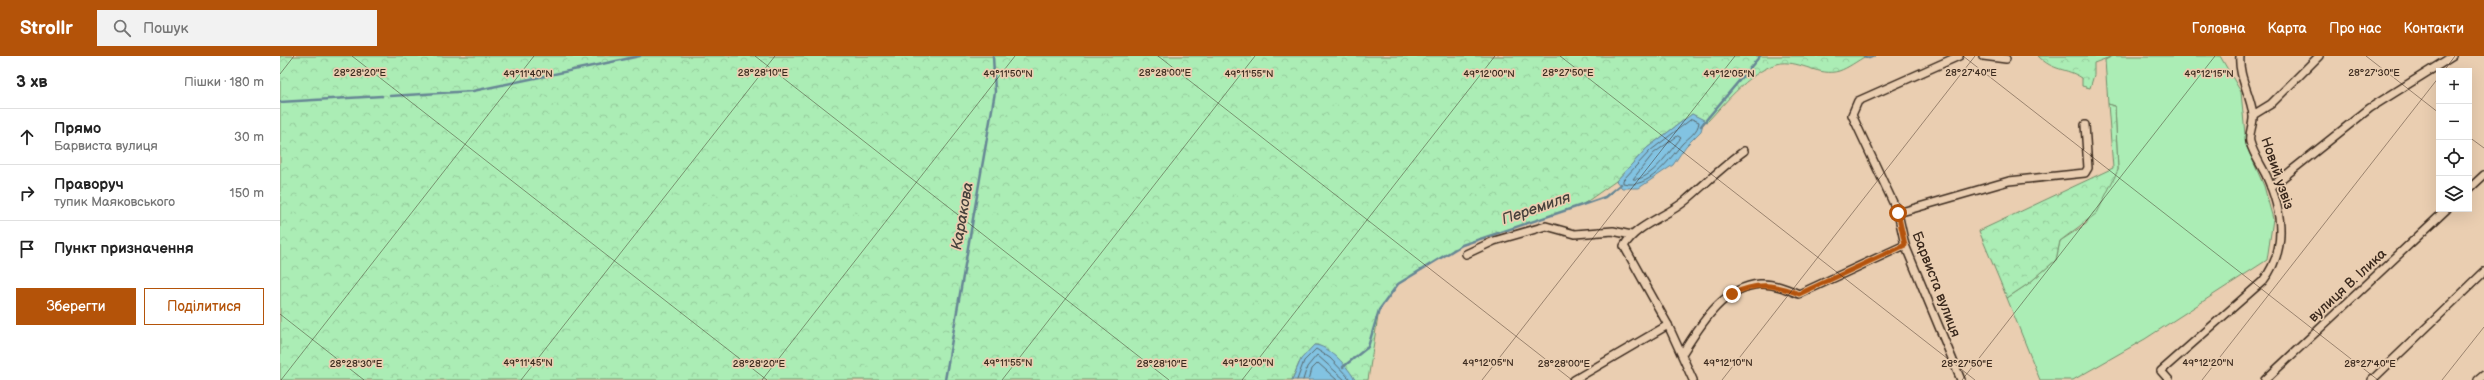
<!DOCTYPE html>
<html lang="uk">
<head>
<meta charset="utf-8">
<style>
	body { margin:0; font-family:"Balsamiq Sans",sans-serif; background:#f2f2f2; color:#222 }
	.controls { position:absolute; right:12px; top:12px; display:grid; overflow:hidden; border-radius:0px; box-shadow:0 4px 16px #0002 }
	.controls button { width:36px; height:36px; display:grid; place-items:center; padding:0; border:0; border-bottom:1px solid #e0e0e0; background:#fff; color:#222; font:20px sans-serif }
	.stop { position:absolute; width:12px; height:12px; margin:-9px; border:3px solid #b45309; border-radius:50%; background:#fff }
	.stop.end { background:#b45309; border-color:#fff; box-shadow:0 1px 4px #0008 }
	.list { margin:0; padding:0; list-style:none }
	h2 { display:flex; justify-content:space-between; align-items:center; height:52px; margin:0; padding:0 16px; font-size:17px }
	h2 small { font-size:13px; font-weight:400; color:#767676 }
	.list li { display:grid; grid-template-columns:26px 1fr auto; gap:12px; align-items:center; box-sizing:border-box; height:56px; padding:0 16px; border-top:1px solid #e0e0e0 }
	.list b { display:block; font-size:15px; white-space:nowrap }
	.list p { margin:0; font-size:13px; white-space:nowrap; color:#767676 }
	.list em { font-size:13px; font-style:normal; color:#767676 }
	.actions { display:flex; gap:8px; padding:12px 16px }
	.actions a { flex:1; padding:9px 0; border:1px solid #b45309; border-radius:0px; text-align:center; font-size:14px; color:#b45309 }
	.actions .main { background:#b45309; color:#fff }
	.icon { flex:none; width:22px; height:22px; fill:none; stroke:currentColor; stroke-width:2; stroke-linecap:round; stroke-linejoin:round }
	.map { position:relative; flex:none; width:2204px; height:324px; overflow:hidden }
	header { display:flex; align-items:center; gap:24px; box-sizing:border-box; height:56px; padding:0 20px; background:#b45309; color:#fff }
	header strong { font-size:19px }
	nav { display:flex; gap:22px; margin-inline-start:auto; font-size:14px }
	.search { width:280px; height:36px; background:#f2f2f2; display:flex; align-items:center; gap:10px; box-sizing:border-box; padding:0 14px; border-radius:0px; color:#767676; font-size:15px }
	main { display:flex }
	aside { flex:1; background:#fff }
	.map>svg:first-child { display:block }
</style>
</head>
<body>
<header>
<strong>Strollr</strong>
<div class="search"><svg class="icon" aria-label="search" viewBox="0 0 24 24"><circle cx="10" cy="10" r="6"/><path d="M15 15l6 6"/></svg>Пошук</div>
<nav><a>Головна</a><a>Карта</a><a>Про нас</a><a>Контакти</a></nav>
</header>
<main>
<aside>
<h2>3 хв<small>Пішки · 180 m</small></h2>
<ul class="list">
<li><svg class="icon" aria-label="ahead" viewBox="0 0 24 24"><path d="M12 20V5M6 11l6-6 6 6"/></svg><div><b>Прямо</b><p>Барвиста вулиця</p></div><em>30 m</em></li>
<li><svg class="icon" aria-label="right" viewBox="0 0 24 24"><path d="M7 20v-9h11M14 6l5 5-5 5"/></svg><div><b>Праворуч</b><p>тупик Маяковського</p></div><em>150 m</em></li>
<li><svg class="icon" aria-label="arrive" viewBox="0 0 24 24"><path d="M6 21V4h12l-3 4 3 4H6"/></svg><div><b>Пункт призначення</b></div></li>
</ul>
<div class="actions"><a class="main">Зберегти</a><a>Поділитися</a></div>
</aside>
<div class="map">
<svg width="2204" height="324" viewBox="0 0 2204 324">
	<defs>
		<pattern id="forest-crowns" width="20" height="18" patternUnits="userSpaceOnUse"><rect width="20" height="18" fill="#abedb5"/><path d="M2 6a3 3 0 1 1 6 0M12 15a3 3 0 1 1 6 0" fill="none" stroke="#94cb9b"/></pattern>
	</defs>
	<rect width="100%" height="100%" fill="#eaceb1"/>
	<filter id="ink" filterUnits="userSpaceOnUse"><feTurbulence type="fractalNoise" baseFrequency=".025" numOctaves="2"/><feDisplacementMap in="SourceGraphic" scale="8" xChannelSelector="R" yChannelSelector="G"/><feConvolveMatrix kernelMatrix="1 2 1 2 8 2 1 2 1" color-interpolation-filters="sRGB"/></filter>
	<g filter="url(#ink)">
		<!-- green -->
		<path fill="#abedb5" stroke="#738c6a" d="M 1833,0 L 1940,0 L 1961,36 L 1966,89 L 1984,130 L 1993,163 L 1987,204 L 1865,283 L 1793,324 L 1760,324 L 1727,242 L 1748,228 L 1776,204 L 1780,185 L 1806,168 L 1838,114 L 1835,50 L 1828,48 L 1825,4 Z"/>
		<!-- forest -->
		<g fill="url(#forest-crowns)" stroke="#738c6a">
			<path d="M 0,0 L 1586,0 C 1577,5 1568,12 1559,15 C 1540,21 1521,5 1501,7 C 1473,12 1446,46 1427,66 L 1412,58 L 1367,92 L 1336,125 L 1302,149 L 1182,189 L 1118,228 L 1099,254 L 1088,324 L 1075,324 L 1065,310 L 1038,289 L 1034,289 L 1019,307 L 1012,324 L 0,324 Z"/>
			<path d="M 1758,0 L 1833,0 L 1814,7 L 1814,19 L 1810,32 L 1802,30 L 1802,22 C 1785,11 1774,16 1758,0 Z"/>
			<path d="M 1828,48 L 1835,50 L 1838,114 L 1817,157 L 1780,185 L 1776,204 L 1748,228 L 1727,242 L 1699,175 L 1833,112 Z"/>
		</g>
		<!-- water -->
		<g fill="#82c3e2" stroke="#668694">
			<path d="M 1412,58 L 1424,64 L 1421,75 L 1406,90 L 1393,109 L 1359,132 L 1342,132 L 1336,125 L 1367,92 Z"/>
			<path d="M 1034,289 C 1049,289 1069,312 1075,324 L 1012,324 L 1021,303 Z"/>
		</g>
		<g fill="none" stroke-linecap="round" stroke-linejoin="round">
			<!-- shore -->
			<g stroke="#57676c" stroke-width="1">
				<path d="M 1412,63 L 1419,66 C 1418,76 1409,81 1402,88 C 1388,105 1369,134 1343,127 L 1343,124 L 1370,95 Z"/>
				<path d="M 1398,80 L 1401,82 C 1391,93 1370,126 1353,123 L 1373,98 Z"/>
				<path d="M 1017,324 L 1024,305 L 1036,293 L 1050,302 L 1071,324"/>
				<path d="M 1023,324 L 1027,311 L 1037,299 L 1065,324"/>
				<path d="M 1029,324 L 1032,313 L 1038,307 L 1057,324"/>
			</g>
			<!-- stream -->
			<g stroke="#668694" stroke-width="2.5">
				<path d="M 1584,0 L 1589,2 L 1594,0"/>
				<path d="M 110,40 L 193,35 L 360,0"/>
				<path d="M 0,46 L 102,40"/>
				<path d="M 1421,70 L 1480,0"/>
				<path d="M 1063,311 L 1088,291 L 1099,254 L 1118,228 L 1182,189 L 1302,149 L 1325,141 L 1341,128"/>
				<path d="M 665,324 L 715,36 L 713,0"/>
			</g>
			<!-- minor casing -->
			<g stroke="#3b2a1e" stroke-width="10">
				<g id="minor">
					<path d="M 1679,0 L 1578,45 L 1572,59 L 1618,157 L 1625,189 L 1681,324"/>
					<path d="M 1703,0 L 1726,3"/>
					<path d="M 1973,59 L 1991,48 L 2039,0"/>
					<path d="M 1991,131 L 2090,52 L 2173,0"/>
					<path d="M 2189,133 L 2204,119"/>
					<path d="M 1618,157 L 1729,125 L 1805,117 L 1808,112 L 1805,69"/>
					<path d="M 1186,198 L 1214,185 L 1266,170 L 1295,178 L 1333,175 L 1351,179"/>
					<path d="M 1402,298 C 1420,270 1442,231 1480,228 C 1493,227 1507,233 1519,238 L 1625,189"/>
					<path d="M 1294,324 L 1388,269"/>
					<path d="M 1413,324 L 1388,269 L 1344,190 C 1357,168 1386,161 1405,145 C 1425,128 1443,110 1464,95"/>
					<path d="M 1889,324 L 1881,315 L 1983,225 C 2008,193 2002,154 1986,119 C 1981,109 1973,97 1970,86 C 1968,78 1974,68 1973,59 C 1971,39 1958,21 1960,0"/>
					<path d="M 1985,324 L 2167,153"/>
					<path d="M 2092,324 L 2204,216"/>
					<path d="M 2198,324 L 2204,319"/>
				</g>
			</g>
			<!-- minor -->
			<use href="#minor" stroke="#eaceb1" stroke-width="7"/>
		</g>
	</g>
	<g fill="none" stroke-linecap="round" stroke-linejoin="round" filter="url(#ink)">
		<!-- route -->
		<path stroke="#b45309" stroke-width="5" d="M 1452,238 C 1477,226 1494,228 1519,238 L 1625,189 L 1618,157"/>
	</g>
	<!-- ticks -->
	<path fill="none" stroke="#3b2a1e" stroke-width="1" stroke-opacity="0.45" d="M 72,0 L 487,324M 475,0 L 889,324M 878,0 L 1292,324M 1280,0 L 1695,324M 1683,0 L 2098,324M 2086,0 L 2159,57M 2164,15 L 2175,0M 0,18 L 14,0M 2189,81 L 2204,92M 0,258 L 84,324M 1,324 L 254,0M 241,324 L 495,0M 482,324 L 735,0M 722,324 L 975,0M 962,324 L 1215,0M 1202,324 L 1455,0M 1442,324 L 1695,0M 1682,324 L 1935,0M 1922,324 L 2159,21M 2162,324 L 2204,271"/>
	<g text-anchor="middle" stroke-width="3.5" stroke-linejoin="round" paint-order="stroke">
		<!-- street labels -->
		<g font-size="14" fill="#3b2a1e" stroke="#eaceb1">
			<text transform="translate(1998 117) rotate(71)" y="5">Новий узвіз</text>
			<text transform="translate(1657 228) rotate(69)" y="5">Барвиста вулиця</text>
			<text transform="translate(2067 229) rotate(-43)" y="5">вулиця В. Ілика</text>
		</g>
		<!-- water labels -->
		<g font-size="15" font-style="italic" fill="#46413b" stroke="#eaceb1">
			<text transform="translate(1256 152) rotate(-19)" y="5">Перемиля</text>
			<text transform="translate(682 160) rotate(-80)" y="5">Каракова</text>
		</g>
	</g>
	<g font-size="10" text-anchor="middle" fill="#3b2a1e" stroke="#eaceb1" stroke-width="3.5" stroke-linejoin="round" paint-order="stroke">
		<text x="80" y="20">28°28'20"E</text>
		<text x="483" y="20">28°28'10"E</text>
		<text x="885" y="20">28°28'00"E</text>
		<text x="1288" y="20">28°27'50"E</text>
		<text x="1691" y="20">28°27'40"E</text>
		<text x="2094" y="20">28°27'30"E</text>
		<text x="248" y="21">49°11'40"N</text>
		<text x="728" y="21">49°11'50"N</text>
		<text x="969" y="21">49°11'55"N</text>
		<text x="1209" y="21">49°12'00"N</text>
		<text x="1449" y="21">49°12'05"N</text>
		<text x="1929" y="21">49°12'15"N</text>
		<text x="248" y="310">49°11'45"N</text>
		<text x="728" y="310">49°11'55"N</text>
		<text x="968" y="310">49°12'00"N</text>
		<text x="1208" y="310">49°12'05"N</text>
		<text x="1448" y="310">49°12'10"N</text>
		<text x="1928" y="310">49°12'20"N</text>
		<text x="76" y="311">28°28'30"E</text>
		<text x="479" y="311">28°28'20"E</text>
		<text x="882" y="311">28°28'10"E</text>
		<text x="1284" y="311">28°28'00"E</text>
		<text x="1687" y="311">28°27'50"E</text>
		<text x="2090" y="311">28°27'40"E</text>
	</g>
</svg>
<div class="controls">
<button>+</button>
<button>−</button>
<button><svg class="icon" aria-label="locate" viewBox="0 0 24 24"><circle cx="12" cy="12" r="6"/><path d="M12 2v4M12 18v4M2 12h4M18 12h4"/></svg></button>
<button><svg class="icon" aria-label="layers" viewBox="0 0 24 24"><path d="M12 4l9 5-9 5-9-5zM3 14l9 5 9-5"/></svg></button>
</div>
<div class="stop" style="left:1618px;top:157px"></div>
<div class="stop end" style="left:1452px;top:238px"></div>
</div>
</main>
</body>
</html>
